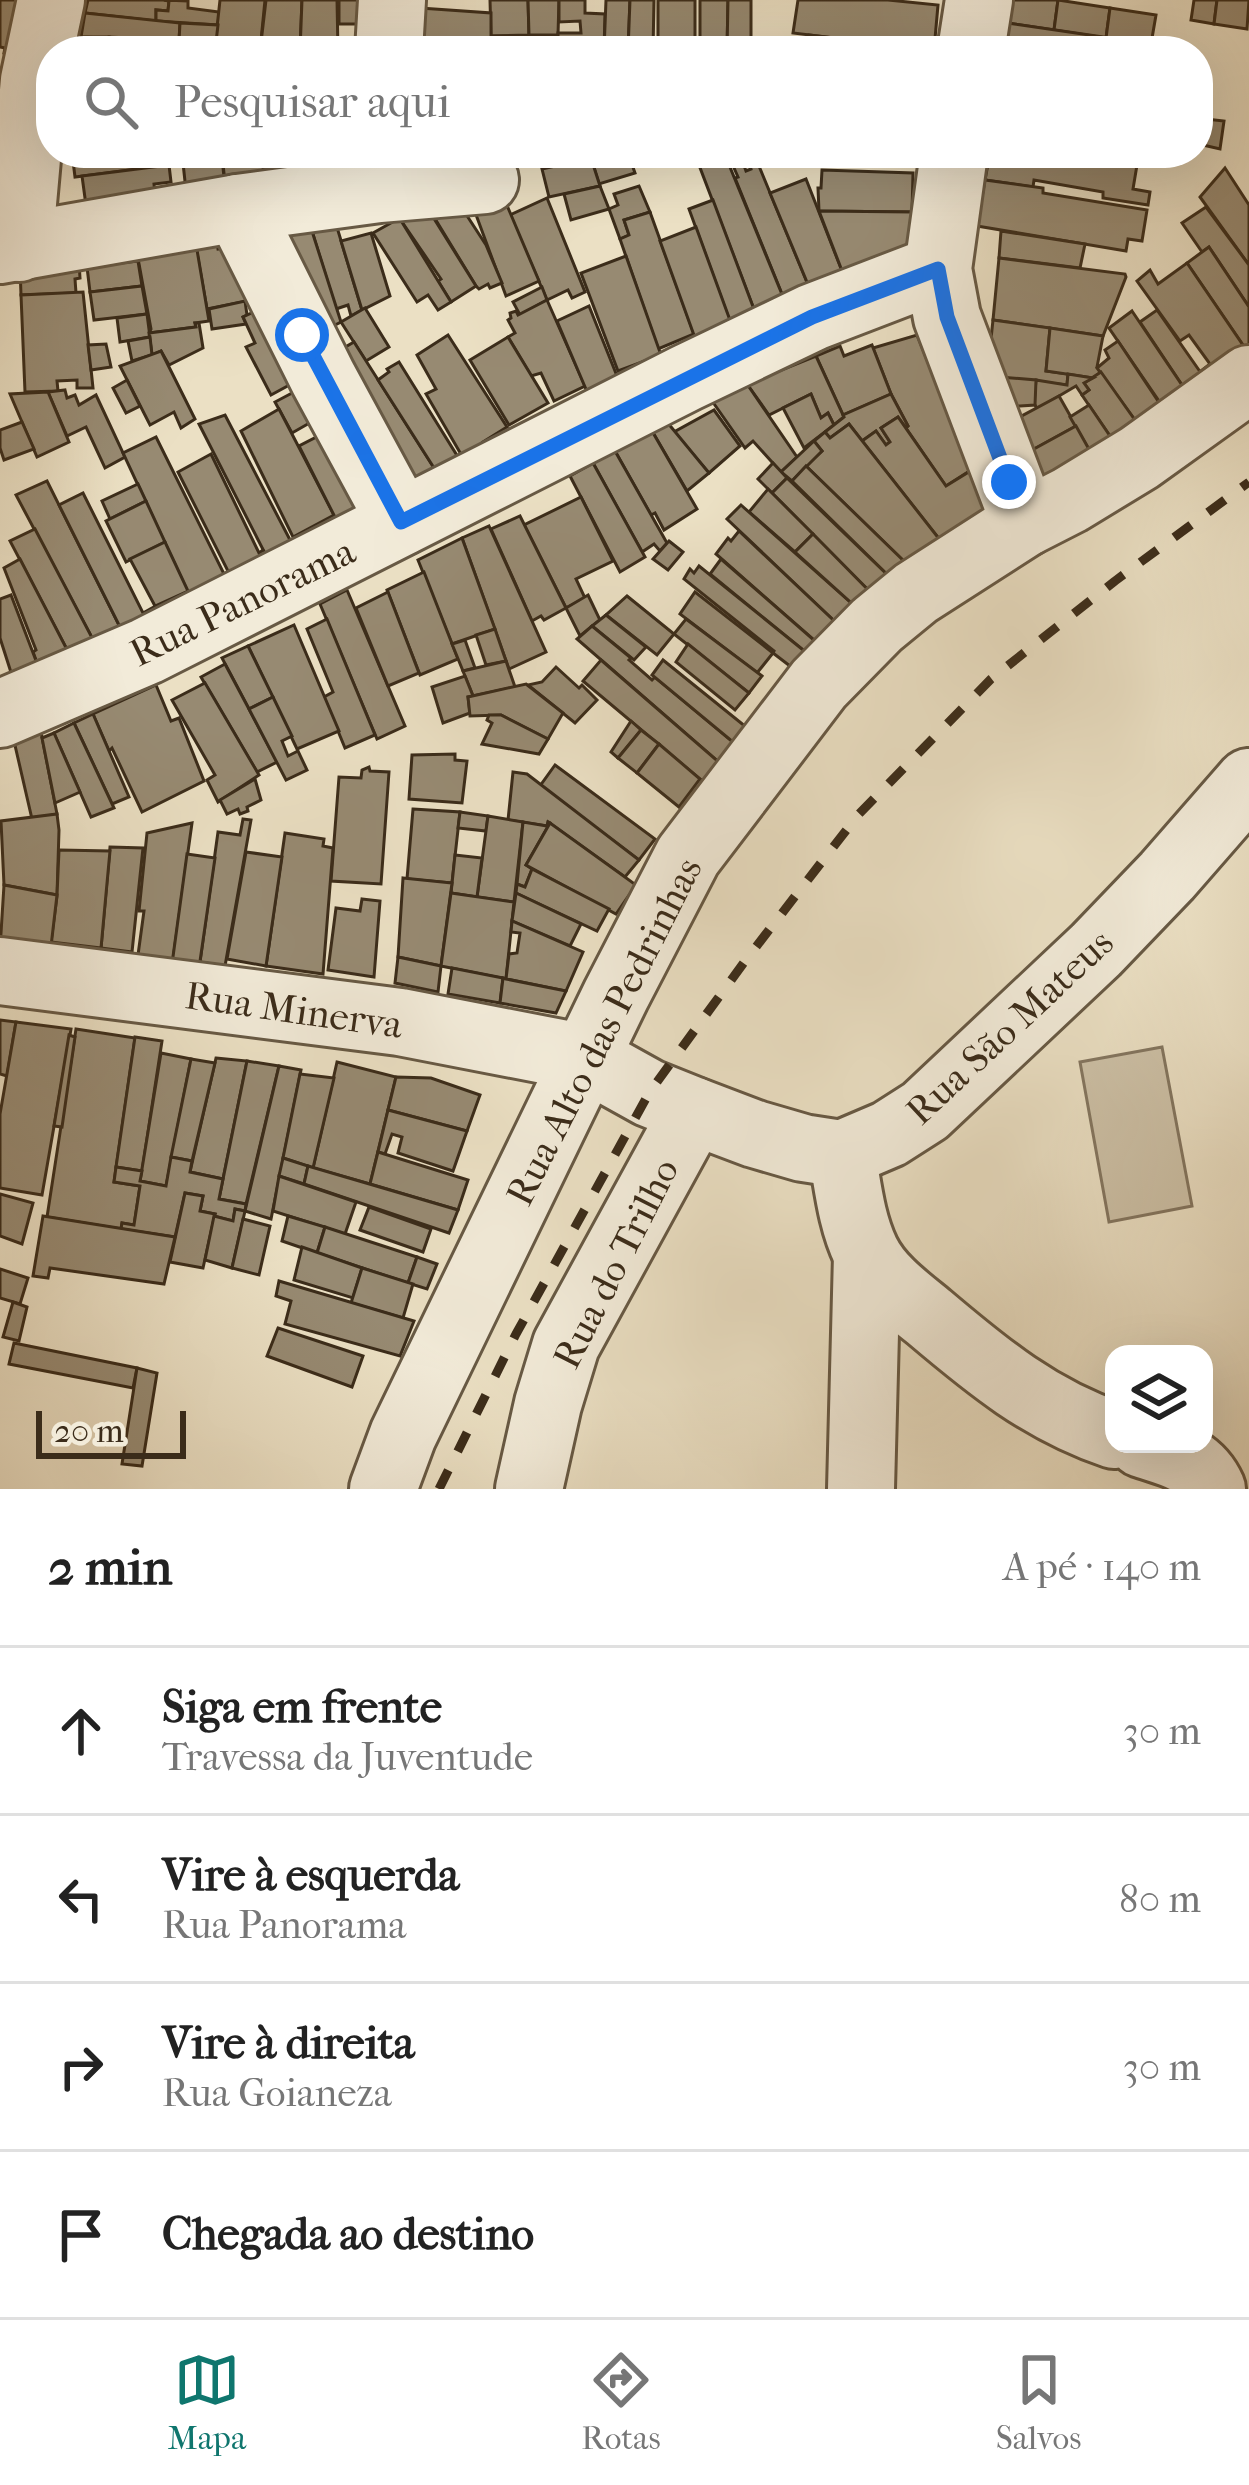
<!DOCTYPE html>
<html lang="pt">
<head>
<meta charset="utf-8">
<style>
	body { margin:0; font-family:"IM FELL French Canon",serif; background:#f2f2f2; color:#222 }
	.controls { position:absolute; right:36px; bottom:36px; display:grid; overflow:hidden; border-radius:24px; box-shadow:0 12px 48px #0002 }
	.controls button { width:108px; height:108px; display:grid; place-items:center; padding:0; border:0; border-bottom:3px solid #e0e0e0; background:#fff; color:#222; font:60px sans-serif }
	.scale { position:absolute; left:36px; bottom:30px; width:150px; box-sizing:border-box; padding-left:12px; border:6px solid #3b2c1a; border-top:0; font-size:33px; line-height:42px; white-space:nowrap; color:#3b2c1a; -webkit-text-stroke:9px #f2ebd9; paint-order:stroke }
	.stop { position:absolute; width:36px; height:36px; margin:-27px; border:9px solid #1a73e8; border-radius:50%; background:#fff }
	.stop.end { background:#1a73e8; border-color:#fff; box-shadow:0 3px 12px #0008 }
	.list { margin:0; padding:0; list-style:none }
	h2 { display:flex; justify-content:space-between; align-items:center; height:156px; margin:0; padding:0 48px; font-size:51px }
	h2 small { font-size:39px; font-weight:400; color:#767676 }
	.list li { display:grid; grid-template-columns:78px 1fr auto; gap:36px; align-items:center; box-sizing:border-box; height:168px; padding:0 48px; border-top:3px solid #e0e0e0 }
	.list b { display:block; font-size:45px; white-space:nowrap }
	.list p { margin:0; font-size:39px; white-space:nowrap; color:#767676 }
	.list em { font-size:39px; font-style:normal; color:#767676 }
	.icon { flex:none; width:66px; height:66px; fill:none; stroke:currentColor; stroke-width:2; stroke-linecap:round; stroke-linejoin:round }
	.map { position:relative; flex:none; width:1249px; height:1489px; overflow:hidden }
	.search { position:absolute; background:#fff; box-shadow:0 12px 48px #0002; left:36px; right:36px; top:36px; height:132px; display:flex; align-items:center; gap:30px; box-sizing:border-box; padding:0 42px; border-radius:48px; color:#767676; font-size:45px }
	.sheet { height:828px; background:#fff }
	nav { display:flex; justify-content:space-around; align-items:center; box-sizing:border-box; height:168px; border-top:3px solid #e0e0e0; background:#fff; font-size:33px; color:#767676 }
	nav a { display:grid; justify-items:center; gap:6px }
	nav .on { color:#0f766e }
	.map>svg:first-child { display:block }
</style>
</head>
<body>
<div class="map">
<svg width="1249" height="1489" viewBox="0 0 1249 1489">
	<rect width="100%" height="100%" fill="#ebe0c4"/>
	<filter id="stains"><feTurbulence type="fractalNoise" baseFrequency=".00167" numOctaves="4"/><feColorMatrix values="0 0 0 0 .2 0 0 0 0 .09 0 0 0 0 .02 0 0 0 .5 -.17"/></filter>
	<radialGradient id="worn" r=".72"><stop offset=".6" stop-color="#630" stop-opacity="0"/><stop offset="1" stop-color="#630" stop-opacity=".3"/></radialGradient>
	<!-- green -->
	<path fill="#cdc1a7" stroke="#847660" stroke-width="3" d="M 1162,1047 L 1192,1206 L 1109,1222 L 1080,1062 Z"/>
	<!-- building -->
	<g fill="#978a72" stroke="#3b2c1a" stroke-width="3">
		<path d="M 0,0 L 39,0 L 28,56 L 4,53 L 5,48 L 0,47 Z"/>
		<path d="M 88,0 L 164,0 L 169,1 L 168,11 L 156,10 L 156,21 L 85,13 Z"/>
		<path d="M 164,0 L 188,1 L 188,8 L 219,12 L 218,25 L 156,21 L 156,10 L 168,11 L 169,1 Z"/>
		<path d="M 220,0 L 265,0 L 260,51 L 240,51 L 240,49 L 215,46 Z"/>
		<path d="M 266,0 L 302,0 L 300,51 L 260,51 Z"/>
		<path d="M 302,0 L 337,0 L 338,51 L 300,51 Z"/>
		<path d="M 339,0 L 378,0 L 358,24 L 339,24 Z"/>
		<path d="M 490,0 L 528,0 L 529,35 L 491,36 Z"/>
		<path d="M 528,0 L 559,0 L 558,35 L 529,35 Z"/>
		<path d="M 559,0 L 585,0 L 585,13 L 605,14 L 604,51 L 558,51 L 558,33 L 581,33 L 580,21 L 559,22 Z"/>
		<path d="M 606,0 L 630,0 L 628,51 L 604,51 Z"/>
		<path d="M 630,0 L 654,0 L 653,51 L 628,51 Z"/>
		<path d="M 658,0 L 695,0 L 695,44 L 682,44 L 682,51 L 669,51 L 670,45 L 658,45 Z"/>
		<path d="M 700,0 L 728,0 L 727,51 L 700,51 Z"/>
		<path d="M 728,0 L 751,0 L 751,51 L 727,51 Z"/>
		<path d="M 798,0 L 888,0 L 938,5 L 934,50 L 793,33 Z"/>
		<path d="M 1011,0 L 1058,0 L 1054,30 L 1007,23 Z"/>
		<path d="M 1058,0 L 1110,8 L 1106,38 L 1054,30 Z"/>
		<path d="M 1194,0 L 1217,0 L 1214,24 L 1191,20 Z"/>
		<path d="M 1217,0 L 1249,0 L 1247,29 L 1214,24 Z"/>
		<path d="M 420,8 L 491,13 L 491,36 L 517,36 L 517,44 L 418,42 Z"/>
		<path d="M 1110,8 L 1156,15 L 1151,44 L 1106,38 Z"/>
		<path d="M 85,13 L 180,23 L 179,41 L 81,37 Z"/>
		<path d="M 180,23 L 218,25 L 216,42 L 179,41 Z"/>
		<path d="M 1007,23 L 1151,44 L 1158,46 L 1157,51 L 1088,51 L 1004,38 Z"/>
		<path d="M 809,35 L 934,50 L 934,51 L 807,51 Z"/>
		<path d="M 81,37 L 109,37 L 108,51 L 79,51 Z"/>
		<path d="M 109,37 L 181,41 L 181,51 L 108,51 Z"/>
		<path d="M 1004,38 L 1088,51 L 1002,51 Z"/>
		<path d="M 463,43 L 517,44 L 517,51 L 462,51 Z"/>
		<path d="M 1206,119 L 1224,121 L 1220,149 L 1203,145 Z"/>
		<path d="M 72,153 L 192,153 L 193,162 L 75,177 Z"/>
		<path d="M 222,153 L 262,153 L 266,201 L 227,205 Z"/>
		<path d="M 262,153 L 292,153 L 297,194 L 266,197 Z"/>
		<path d="M 320,153 L 375,153 L 374,184 L 322,195 Z"/>
		<path d="M 607,153 L 628,153 L 635,173 L 599,184 L 591,158 Z"/>
		<path d="M 990,153 L 1139,153 L 1133,189 L 1150,192 L 1148,205 L 1103,198 L 1103,192 L 1034,180 L 1033,187 L 985,180 Z"/>
		<path d="M 754,154 L 814,299 L 788,309 L 735,178 L 738,177 L 731,161 L 741,157 L 746,171 L 751,169 L 748,157 Z"/>
		<path d="M 725,155 L 788,309 L 758,320 L 699,165 Z"/>
		<path d="M 222,158 L 227,205 L 188,209 L 183,163 Z"/>
		<path d="M 591,158 L 600,186 L 549,197 L 542,169 Z"/>
		<path d="M 169,165 L 171,182 L 154,184 L 157,213 L 88,220 L 82,176 Z"/>
		<path d="M 1225,168 L 1249,205 L 1249,265 L 1200,197 Z"/>
		<path d="M 822,170 L 913,173 L 912,212 L 819,211 L 818,188 L 821,188 Z"/>
		<path d="M 806,179 L 844,276 L 814,299 L 770,193 Z"/>
		<path d="M 985,180 L 1043,188 L 1043,193 L 1147,210 L 1142,241 L 1128,239 L 1126,251 L 977,226 Z"/>
		<path d="M 600,186 L 609,209 L 571,220 L 564,194 Z"/>
		<path d="M 639,186 L 650,212 L 624,220 L 629,235 L 620,239 L 609,209 L 618,205 L 614,194 Z"/>
		<path d="M 547,198 L 585,292 L 572,298 L 568,290 L 547,300 L 510,215 Z"/>
		<path d="M 713,200 L 758,320 L 733,330 L 689,209 Z"/>
		<path d="M 506,203 L 539,281 L 506,296 L 475,212 Z"/>
		<path d="M 460,205 L 486,245 L 502,283 L 490,288 L 488,284 L 479,289 L 476,286 L 434,217 Z"/>
		<path d="M 1206,207 L 1249,265 L 1249,307 L 1209,247 L 1202,252 L 1182,223 Z"/>
		<path d="M 428,209 L 476,286 L 451,302 L 438,281 L 441,279 L 400,219 Z"/>
		<path d="M 819,211 L 912,212 L 912,263 L 844,276 Z"/>
		<path d="M 650,212 L 694,334 L 658,349 L 620,239 L 629,235 L 624,220 Z"/>
		<path d="M 398,219 L 400,219 L 451,302 L 438,310 L 428,295 L 417,302 L 373,233 Z"/>
		<path d="M 336,224 L 362,310 L 351,316 L 348,305 L 336,309 L 311,228 Z"/>
		<path d="M 696,227 L 731,323 L 695,338 L 660,241 Z"/>
		<path d="M 311,228 L 341,322 L 331,327 L 277,234 Z"/>
		<path d="M 1001,231 L 1085,244 L 1080,268 L 999,258 Z"/>
		<path d="M 371,233 L 390,296 L 362,310 L 341,241 Z"/>
		<path d="M 217,243 L 218,249 L 239,246 L 257,299 L 207,309 L 196,247 Z"/>
		<path d="M 196,244 L 209,321 L 195,323 L 196,327 L 149,333 L 151,329 L 137,253 Z"/>
		<path d="M 1209,247 L 1249,307 L 1249,354 L 1187,263 Z"/>
		<path d="M 626,256 L 661,355 L 618,371 L 581,273 Z"/>
		<path d="M 999,258 L 1125,274 L 1126,277 L 1103,336 L 993,320 Z"/>
		<path d="M 138,261 L 142,286 L 90,292 L 87,267 Z"/>
		<path d="M 79,263 L 80,278 L 75,279 L 76,293 L 21,295 L 20,268 Z"/>
		<path d="M 1187,263 L 1249,354 L 1212,384 L 1201,371 L 1210,364 L 1189,335 L 1180,341 L 1137,281 L 1150,270 L 1158,284 Z"/>
		<path d="M 142,286 L 147,314 L 94,320 L 90,292 Z"/>
		<path d="M 542,287 L 547,300 L 520,315 L 513,302 Z"/>
		<path d="M 83,292 L 93,388 L 77,388 L 77,380 L 57,381 L 58,391 L 25,392 L 21,295 Z"/>
		<path d="M 547,300 L 585,386 L 554,401 L 541,373 L 531,376 L 508,337 L 515,333 L 508,320 L 511,318 L 510,313 L 516,311 L 518,315 Z"/>
		<path d="M 245,301 L 247,315 L 243,317 L 246,324 L 212,329 L 209,309 Z"/>
		<path d="M 271,304 L 293,383 L 271,395 L 246,347 L 255,343 L 243,317 Z"/>
		<path d="M 589,306 L 621,386 L 591,401 L 557,321 Z"/>
		<path d="M 365,308 L 389,347 L 366,361 L 341,322 Z"/>
		<path d="M 1157,310 L 1210,386 L 1192,400 L 1140,322 Z"/>
		<path d="M 1132,311 L 1192,400 L 1170,417 L 1109,328 Z"/>
		<path d="M 147,314 L 150,337 L 120,342 L 117,318 Z"/>
		<path d="M 993,320 L 1050,328 L 1046,371 L 1068,374 L 1067,385 L 987,376 Z"/>
		<path d="M 195,323 L 199,323 L 203,348 L 169,365 L 161,351 L 152,355 L 149,333 L 196,327 Z"/>
		<path d="M 1050,328 L 1103,336 L 1097,367 L 1101,372 L 1093,378 L 1046,371 Z"/>
		<path d="M 448,335 L 507,427 L 483,442 L 492,456 L 469,468 L 426,394 L 436,389 L 417,355 Z"/>
		<path d="M 917,335 L 971,470 L 946,486 L 906,428 L 908,426 L 891,394 L 873,348 Z"/>
		<path d="M 150,337 L 152,355 L 132,361 L 128,341 Z"/>
		<path d="M 508,337 L 548,403 L 509,425 L 470,360 Z"/>
		<path d="M 1118,341 L 1162,407 L 1137,423 L 1097,368 L 1109,358 L 1105,350 Z"/>
		<path d="M 354,342 L 443,482 L 405,502 L 342,349 Z"/>
		<path d="M 106,344 L 111,367 L 91,370 L 88,345 Z"/>
		<path d="M 872,345 L 891,394 L 843,415 L 816,356 L 840,346 L 844,356 Z"/>
		<path d="M 161,351 L 195,419 L 181,428 L 174,412 L 150,425 L 120,366 Z"/>
		<path d="M 816,356 L 844,417 L 834,425 L 828,413 L 821,418 L 811,394 L 769,415 L 747,384 Z"/>
		<path d="M 399,362 L 466,470 L 443,482 L 378,380 L 389,372 L 387,369 Z"/>
		<path d="M 1101,372 L 1137,423 L 1112,439 L 1082,395 L 1089,390 L 1084,383 Z"/>
		<path d="M 1068,374 L 1093,378 L 1084,383 L 1089,390 L 1082,395 L 1076,386 L 1037,409 L 1034,403 L 1036,380 L 1067,385 Z"/>
		<path d="M 987,376 L 1036,380 L 1035,405 L 989,408 Z"/>
		<path d="M 127,380 L 140,406 L 126,413 L 113,388 Z"/>
		<path d="M 311,383 L 327,413 L 292,433 L 275,402 Z"/>
		<path d="M 747,384 L 797,457 L 781,472 L 753,441 L 745,448 L 710,398 Z"/>
		<path d="M 65,390 L 67,398 L 75,395 L 79,405 L 96,395 L 125,457 L 105,468 L 86,427 L 67,436 L 48,392 Z"/>
		<path d="M 48,392 L 69,442 L 37,457 L 10,394 Z"/>
		<path d="M 811,394 L 821,418 L 828,413 L 834,425 L 804,448 L 783,408 Z"/>
		<path d="M 891,394 L 908,426 L 906,428 L 898,417 L 881,428 L 890,442 L 886,445 L 876,431 L 862,441 L 849,424 L 830,438 L 825,432 L 844,417 L 843,415 Z"/>
		<path d="M 1059,396 L 1076,426 L 1014,460 L 999,428 Z"/>
		<path d="M 1089,405 L 1112,439 L 1092,455 L 1070,417 Z"/>
		<path d="M 279,409 L 334,515 L 293,537 L 241,431 Z"/>
		<path d="M 714,410 L 740,446 L 709,473 L 674,432 Z"/>
		<path d="M 225,415 L 301,561 L 276,575 L 199,424 Z"/>
		<path d="M 898,417 L 946,486 L 972,470 L 992,512 L 944,545 L 862,441 L 876,431 L 886,445 L 890,442 L 881,428 Z"/>
		<path d="M 22,422 L 34,449 L 4,460 L 0,448 L 0,430 Z"/>
		<path d="M 667,422 L 709,473 L 687,491 L 652,431 Z"/>
		<path d="M 849,424 L 940,540 L 911,568 L 806,466 L 822,451 L 814,441 L 825,432 L 830,438 Z"/>
		<path d="M 1076,426 L 1100,469 L 1035,504 L 1014,460 Z"/>
		<path d="M 334,428 L 376,516 L 343,533 L 299,446 Z"/>
		<path d="M 652,431 L 697,509 L 664,530 L 655,513 L 651,515 L 615,451 Z"/>
		<path d="M 156,437 L 235,596 L 198,614 L 123,453 Z"/>
		<path d="M 814,441 L 822,451 L 792,481 L 781,472 Z"/>
		<path d="M 615,451 L 667,543 L 660,551 L 654,544 L 642,552 L 593,463 Z"/>
		<path d="M 211,454 L 259,553 L 263,550 L 272,567 L 236,587 L 178,472 Z"/>
		<path d="M 593,463 L 645,557 L 620,572 L 570,476 Z"/>
		<path d="M 773,463 L 787,478 L 772,493 L 758,479 Z"/>
		<path d="M 806,466 L 911,568 L 900,587 L 792,481 Z"/>
		<path d="M 787,478 L 900,587 L 882,604 L 772,493 Z"/>
		<path d="M 47,481 L 125,637 L 99,651 L 16,495 Z"/>
		<path d="M 138,484 L 146,501 L 110,519 L 102,501 Z"/>
		<path d="M 768,489 L 813,534 L 795,552 L 749,512 Z"/>
		<path d="M 83,493 L 143,613 L 154,607 L 159,620 L 125,637 L 59,505 Z"/>
		<path d="M 581,497 L 613,561 L 576,579 L 585,598 L 566,608 L 524,525 Z"/>
		<path d="M 146,501 L 165,542 L 126,562 L 106,521 Z"/>
		<path d="M 741,505 L 867,617 L 848,634 L 727,519 Z"/>
		<path d="M 520,516 L 566,608 L 544,620 L 541,616 L 532,621 L 491,529 Z"/>
		<path d="M 489,526 L 546,652 L 509,669 L 462,538 Z"/>
		<path d="M 35,529 L 99,651 L 74,663 L 10,541 Z"/>
		<path d="M 739,531 L 848,634 L 834,647 L 821,635 L 815,641 L 716,554 L 728,538 L 731,541 Z"/>
		<path d="M 813,534 L 882,604 L 867,617 L 795,552 Z"/>
		<path d="M 462,538 L 495,629 L 452,644 L 418,560 Z"/>
		<path d="M 669,541 L 683,552 L 668,570 L 653,559 Z"/>
		<path d="M 165,542 L 188,591 L 155,606 L 130,559 Z"/>
		<path d="M 20,559 L 74,663 L 43,679 L 33,652 L 36,650 L 4,568 Z"/>
		<path d="M 721,559 L 815,641 L 808,654 L 710,574 Z"/>
		<path d="M 699,566 L 818,662 L 803,676 L 773,653 L 774,651 L 684,579 L 690,569 L 694,573 Z"/>
		<path d="M 424,572 L 458,659 L 420,675 L 387,590 Z"/>
		<path d="M 347,590 L 405,726 L 377,739 L 320,604 Z"/>
		<path d="M 388,592 L 419,673 L 388,686 L 356,608 Z"/>
		<path d="M 695,592 L 773,653 L 757,673 L 680,614 Z"/>
		<path d="M 11,595 L 43,679 L 16,688 L 0,638 L 0,599 Z"/>
		<path d="M 588,595 L 600,620 L 580,636 L 566,608 Z"/>
		<path d="M 627,596 L 674,634 L 657,655 L 606,615 Z"/>
		<path d="M 606,615 L 646,647 L 634,660 L 592,626 Z"/>
		<path d="M 327,619 L 375,735 L 345,748 L 324,697 L 333,692 L 307,629 Z"/>
		<path d="M 686,619 L 762,676 L 749,693 L 674,634 Z"/>
		<path d="M 294,625 L 339,731 L 297,749 L 248,646 Z"/>
		<path d="M 592,626 L 631,658 L 629,660 L 652,680 L 655,677 L 745,752 L 729,771 L 577,639 Z"/>
		<path d="M 495,629 L 506,661 L 486,665 L 476,635 Z"/>
		<path d="M 465,640 L 475,668 L 463,671 L 452,644 Z"/>
		<path d="M 688,644 L 749,693 L 735,710 L 676,662 Z"/>
		<path d="M 248,646 L 273,697 L 249,709 L 222,658 Z"/>
		<path d="M 601,660 L 729,771 L 713,790 L 583,681 Z"/>
		<path d="M 663,660 L 746,727 L 745,752 L 652,675 Z"/>
		<path d="M 506,661 L 515,687 L 473,696 L 463,671 Z"/>
		<path d="M 225,664 L 277,762 L 257,772 L 201,677 Z"/>
		<path d="M 556,667 L 579,688 L 582,685 L 597,700 L 575,723 L 528,685 L 542,682 Z"/>
		<path d="M 465,676 L 473,696 L 468,697 L 470,713 L 443,723 L 432,687 Z"/>
		<path d="M 205,683 L 259,775 L 218,802 L 207,780 L 215,775 L 172,700 Z"/>
		<path d="M 526,684 L 563,713 L 548,739 L 501,715 L 470,716 L 468,697 Z"/>
		<path d="M 156,685 L 171,721 L 179,718 L 204,781 L 142,812 L 112,748 L 109,751 L 93,714 Z"/>
		<path d="M 273,697 L 292,736 L 282,741 L 288,756 L 298,751 L 307,770 L 286,780 L 249,709 Z"/>
		<path d="M 93,714 L 129,797 L 112,804 L 74,723 Z"/>
		<path d="M 489,715 L 501,715 L 548,739 L 539,754 L 482,744 L 492,723 L 487,720 Z"/>
		<path d="M 631,721 L 641,730 L 618,758 L 611,752 Z"/>
		<path d="M 74,723 L 114,808 L 91,817 L 54,733 Z"/>
		<path d="M 641,730 L 659,744 L 637,773 L 618,758 Z"/>
		<path d="M 41,732 L 57,814 L 32,819 L 14,741 Z"/>
		<path d="M 54,733 L 80,792 L 55,803 L 42,738 Z"/>
		<path d="M 659,744 L 700,779 L 679,807 L 637,773 Z"/>
		<path d="M 455,754 L 455,760 L 467,761 L 462,803 L 409,799 L 412,755 Z"/>
		<path d="M 555,765 L 655,839 L 639,860 L 540,786 Z"/>
		<path d="M 369,767 L 370,771 L 389,772 L 381,884 L 331,881 L 339,777 L 361,778 L 362,770 Z"/>
		<path d="M 513,772 L 527,774 L 639,860 L 625,877 L 548,822 L 547,826 L 508,820 Z"/>
		<path d="M 255,779 L 261,800 L 247,807 L 248,811 L 240,814 L 238,809 L 227,814 L 220,800 Z"/>
		<path d="M 413,809 L 460,812 L 452,883 L 407,879 Z"/>
		<path d="M 460,812 L 488,816 L 486,831 L 458,828 Z"/>
		<path d="M 57,814 L 59,830 L 57,895 L 4,885 L 1,821 Z"/>
		<path d="M 488,816 L 523,822 L 514,902 L 477,897 Z"/>
		<path d="M 243,819 L 251,820 L 225,966 L 200,962 L 218,832 L 240,835 Z"/>
		<path d="M 523,822 L 547,826 L 548,822 L 550,823 L 526,865 L 532,869 L 525,887 L 517,884 Z"/>
		<path d="M 192,823 L 173,959 L 138,955 L 144,911 L 139,911 L 147,833 Z"/>
		<path d="M 550,823 L 636,885 L 616,914 L 526,865 Z"/>
		<path d="M 285,833 L 324,839 L 323,846 L 333,848 L 323,974 L 266,966 Z"/>
		<path d="M 110,847 L 143,848 L 132,952 L 101,948 Z"/>
		<path d="M 59,850 L 110,851 L 101,948 L 51,942 L 57,896 Z"/>
		<path d="M 246,852 L 282,857 L 266,966 L 227,959 Z"/>
		<path d="M 187,854 L 215,858 L 199,968 L 172,964 Z"/>
		<path d="M 455,855 L 482,858 L 477,897 L 451,893 Z"/>
		<path d="M 532,869 L 609,909 L 597,931 L 516,893 L 517,884 L 525,887 Z"/>
		<path d="M 403,878 L 452,883 L 441,966 L 398,957 Z"/>
		<path d="M 4,885 L 57,895 L 50,955 L 0,949 Z"/>
		<path d="M 451,893 L 514,902 L 506,979 L 441,966 Z"/>
		<path d="M 516,893 L 581,924 L 570,946 L 512,921 Z"/>
		<path d="M 362,899 L 380,901 L 374,977 L 328,970 L 336,908 L 360,911 Z"/>
		<path d="M 512,921 L 583,952 L 566,991 L 506,979 L 509,954 L 517,953 L 520,933 L 511,932 Z"/>
		<path d="M 398,957 L 441,966 L 438,992 L 395,983 Z"/>
		<path d="M 452,968 L 503,978 L 500,1003 L 448,994 Z"/>
		<path d="M 503,978 L 506,979 L 566,991 L 556,1013 L 500,1003 Z"/>
		<path d="M 0,1020 L 16,1022 L 7,1076 L 0,1074 Z"/>
		<path d="M 16,1022 L 71,1029 L 42,1195 L 0,1188 L 0,1114 Z"/>
		<path d="M 76,1029 L 135,1038 L 114,1182 L 140,1186 L 134,1225 L 122,1223 L 121,1229 L 47,1217 Z"/>
		<path d="M 69,1035 L 75,1037 L 62,1127 L 54,1126 Z"/>
		<path d="M 135,1037 L 162,1041 L 142,1171 L 116,1167 Z"/>
		<path d="M 161,1053 L 191,1059 L 166,1186 L 140,1181 Z"/>
		<path d="M 216,1058 L 247,1061 L 223,1179 L 190,1172 Z"/>
		<path d="M 191,1059 L 215,1063 L 192,1161 L 171,1157 Z"/>
		<path d="M 247,1061 L 279,1066 L 246,1204 L 219,1199 Z"/>
		<path d="M 337,1062 L 396,1077 L 370,1184 L 313,1168 Z"/>
		<path d="M 279,1066 L 301,1070 L 271,1219 L 245,1211 Z"/>
		<path d="M 300,1074 L 334,1078 L 313,1168 L 283,1158 Z"/>
		<path d="M 396,1077 L 431,1078 L 480,1095 L 467,1131 L 388,1110 Z"/>
		<path d="M 388,1110 L 467,1131 L 453,1171 L 398,1153 L 402,1137 L 392,1134 L 385,1154 L 378,1152 Z"/>
		<path d="M 378,1152 L 468,1180 L 458,1210 L 370,1184 Z"/>
		<path d="M 171,1157 L 192,1161 L 190,1172 L 223,1179 L 219,1199 L 246,1204 L 245,1211 L 235,1209 L 233,1221 L 214,1216 L 215,1214 L 200,1211 L 203,1196 L 185,1193 L 175,1237 L 121,1229 L 122,1223 L 134,1225 L 140,1186 L 114,1182 L 116,1167 L 142,1171 L 140,1181 L 166,1186 Z"/>
		<path d="M 283,1158 L 308,1166 L 304,1184 L 279,1176 Z"/>
		<path d="M 308,1166 L 458,1210 L 449,1233 L 304,1184 Z"/>
		<path d="M 279,1176 L 356,1202 L 345,1234 L 273,1211 Z"/>
		<path d="M 185,1193 L 203,1196 L 200,1211 L 215,1214 L 203,1268 L 170,1262 Z"/>
		<path d="M 0,1194 L 33,1203 L 22,1244 L 0,1236 Z"/>
		<path d="M 369,1207 L 431,1229 L 423,1252 L 360,1230 Z"/>
		<path d="M 235,1209 L 245,1211 L 232,1268 L 205,1260 L 214,1216 L 233,1221 Z"/>
		<path d="M 43,1216 L 175,1237 L 164,1284 L 50,1268 L 48,1278 L 33,1276 Z"/>
		<path d="M 288,1216 L 325,1227 L 317,1253 L 282,1241 Z"/>
		<path d="M 243,1219 L 270,1226 L 259,1275 L 232,1268 Z"/>
		<path d="M 325,1227 L 417,1257 L 408,1283 L 317,1253 Z"/>
		<path d="M 302,1247 L 362,1268 L 353,1298 L 294,1280 Z"/>
		<path d="M 417,1257 L 437,1264 L 427,1289 L 408,1283 Z"/>
		<path d="M 362,1268 L 413,1284 L 403,1318 L 351,1303 Z"/>
		<path d="M 0,1269 L 28,1278 L 20,1304 L 0,1298 Z"/>
		<path d="M 279,1281 L 414,1321 L 400,1356 L 285,1324 L 291,1301 L 276,1296 Z"/>
		<path d="M 13,1302 L 27,1307 L 19,1341 L 3,1337 Z"/>
		<path d="M 278,1328 L 363,1356 L 352,1387 L 267,1356 Z"/>
		<path d="M 14,1343 L 137,1368 L 133,1388 L 9,1364 Z"/>
		<path d="M 137,1368 L 157,1373 L 142,1466 L 122,1464 Z"/>
	</g>
	<g fill="none" stroke-linecap="round" stroke-linejoin="round">
		<!-- minor casing -->
		<g stroke="#675944" stroke-width="72">
			<g id="minor">
				<path d="M 389,51 L 392,0"/>
				<path d="M 971,51 L 979,0"/>
				<path d="M 954,153 L 938,269 L 947,317 L 1025,523"/>
				<path d="M 238,208 L 323,378 L 401,522"/>
				<path d="M 19,248 L 34,80 L 51,0"/>
				<path d="M 0,250 L 238,208 L 379,189 L 485,180"/>
				<path d="M 0,714 L 147,651 L 686,378 L 813,317 L 938,269"/>
				<path d="M 0,971 L 400,1022 L 586,1058 L 649,1093 L 694,1111 L 755,1134 L 803,1148 L 842,1154 L 889,1134 L 925,1111 L 1096,950 L 1167,876 L 1249,782"/>
				<path d="M 842,1154 C 848,1186 851,1221 866,1252 C 879,1279 907,1299 929,1317 C 988,1367 1040,1410 1114,1435"/>
				<path d="M 1142,1444 C 1172,1454 1198,1458 1212,1489"/>
				<path d="M 383,1489 L 403,1435 L 616,995 L 688,856 L 819,684 L 877,625 L 916,593 L 1025,523 L 1070,500 L 1139,458 L 1249,379"/>
				<path d="M 529,1489 L 548,1404 L 566,1345 L 694,1111"/>
				<path d="M 861,1489 L 867,1255"/>
			</g>
		</g>
		<!-- minor -->
		<use href="#minor" stroke="#f2ebd9" stroke-width="66"/>
		<!-- rail -->
		<path stroke="#3b2c1a" stroke-width="9" stroke-dasharray="21 21" stroke-linecap="butt" d="M 439,1489 L 516,1334 L 649,1093 L 745,961 L 858,815 L 991,679 L 1115,581 L 1249,482"/>
	</g>
	<g fill="none" stroke-linecap="round" stroke-linejoin="round">
		<!-- route -->
		<path stroke="#1a73e8" stroke-width="15" d="M 302,335 L 401,522 L 812,317 L 938,269 L 947,317 L 1009,482"/>
	</g>
	<g text-anchor="middle" stroke-width="9" stroke-linejoin="round" paint-order="stroke">
		<!-- street labels -->
		<g font-size="39" fill="#3b2c1a" stroke="#f2ebd9">
			<text transform="translate(242 601) rotate(-26)" y="14">Rua Panorama</text>
			<text transform="translate(294 1009) rotate(8)" y="14">Rua Minerva</text>
			<text transform="translate(1009 1026) rotate(-43)" y="14">Rua São Mateus</text>
			<text transform="translate(603 1031) rotate(-63)" y="14">Rua Alto das Pedrinhas</text>
			<text transform="translate(615 1263) rotate(-63)" y="14">Rua do Trilho</text>
		</g>
	</g>
	<rect width="100%" height="100%" filter="url(#stains)"/>
	<rect width="100%" height="100%" fill="url(#worn)"/>
</svg>
<div class="controls">
<button><svg class="icon" aria-label="layers" viewBox="0 0 24 24"><path d="M12 4l9 5-9 5-9-5zM3 14l9 5 9-5"/></svg></button>
</div>
<div class="scale">20 m</div>
<div class="stop" style="left:302px;top:335px"></div>
<div class="stop end" style="left:1009px;top:482px"></div>
<div class="search"><svg class="icon" aria-label="search" viewBox="0 0 24 24"><circle cx="10" cy="10" r="6"/><path d="M15 15l6 6"/></svg>Pesquisar aqui</div>
</div>
<section class="sheet">
<h2>2 min<small>A pé · 140 m</small></h2>
<ul class="list">
<li><svg class="icon" aria-label="ahead" viewBox="0 0 24 24"><path d="M12 20V5M6 11l6-6 6 6"/></svg><div><b>Siga em frente</b><p>Travessa da Juventude</p></div><em>30 m</em></li>
<li><svg class="icon" aria-label="left" viewBox="0 0 24 24"><path d="M17 20v-9H6M10 6l-5 5 5 5"/></svg><div><b>Vire à esquerda</b><p>Rua Panorama</p></div><em>80 m</em></li>
<li><svg class="icon" aria-label="right" viewBox="0 0 24 24"><path d="M7 20v-9h11M14 6l5 5-5 5"/></svg><div><b>Vire à direita</b><p>Rua Goianeza</p></div><em>30 m</em></li>
<li><svg class="icon" aria-label="arrive" viewBox="0 0 24 24"><path d="M6 21V4h12l-3 4 3 4H6"/></svg><div><b>Chegada ao destino</b></div></li>
</ul>
</section>
<nav>
<a class="on"><svg class="icon" aria-label="map" viewBox="0 0 24 24"><path d="M3 6l6-2 6 2 6-2v14l-6 2-6-2-6 2zM9 4v14M15 6v14"/></svg>Mapa</a>
<a><svg class="icon" aria-label="directions" viewBox="0 0 24 24"><path d="M12 3l9 9-9 9-9-9zM9 14v-3h6M13 9l2 2-2 2"/></svg>Rotas</a>
<a><svg class="icon" aria-label="saved" viewBox="0 0 24 24"><path d="M7 4h10v16l-5-4-5 4z"/></svg>Salvos</a>
</nav>
</body>
</html>
